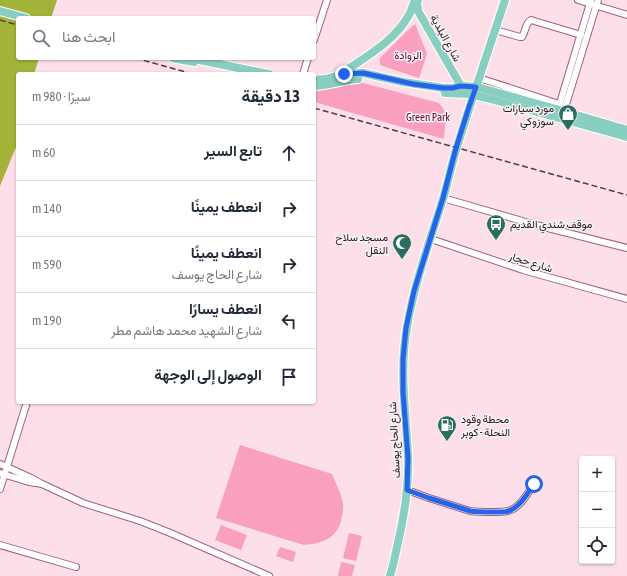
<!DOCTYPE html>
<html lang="ar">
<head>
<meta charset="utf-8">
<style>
	body { margin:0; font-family:"Asap Condensed",Vazirmatn,sans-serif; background:#f2f2f3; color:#1f2937; direction:rtl }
	.controls { position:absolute; right:12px; bottom:12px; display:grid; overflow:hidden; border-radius:4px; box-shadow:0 1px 3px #0004 }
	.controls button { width:36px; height:36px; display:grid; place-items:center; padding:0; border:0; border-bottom:1px solid #e0e1e3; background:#fff; color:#1f2937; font:20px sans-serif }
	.stop { position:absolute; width:12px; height:12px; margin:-9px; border:3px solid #2563eb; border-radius:50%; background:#fff }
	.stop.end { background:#2563eb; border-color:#fff; box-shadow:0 1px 4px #0008 }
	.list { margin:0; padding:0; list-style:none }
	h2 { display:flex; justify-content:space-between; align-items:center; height:52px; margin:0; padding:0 16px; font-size:17px }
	h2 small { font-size:13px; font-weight:400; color:#747a83 }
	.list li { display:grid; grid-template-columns:26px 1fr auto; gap:12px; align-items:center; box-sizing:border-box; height:56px; padding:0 16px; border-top:1px solid #e0e1e3 }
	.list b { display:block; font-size:15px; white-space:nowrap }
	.list p { margin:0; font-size:13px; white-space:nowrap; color:#747a83 }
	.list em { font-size:13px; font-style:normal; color:#747a83 }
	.icon { flex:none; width:22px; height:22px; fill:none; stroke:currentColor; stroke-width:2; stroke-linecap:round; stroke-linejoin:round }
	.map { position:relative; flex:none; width:627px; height:576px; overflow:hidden; direction:ltr }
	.search { position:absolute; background:#fff; box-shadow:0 1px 3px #0004; left:16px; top:16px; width:300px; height:44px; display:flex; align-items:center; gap:10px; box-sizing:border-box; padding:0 14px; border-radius:4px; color:#747a83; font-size:15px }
	.panel { position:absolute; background:#fff; box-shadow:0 1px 3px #0004; left:16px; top:72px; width:300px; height:332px; border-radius:4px; direction:rtl }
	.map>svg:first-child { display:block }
</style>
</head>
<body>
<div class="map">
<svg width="627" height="576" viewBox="0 0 627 576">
	<rect width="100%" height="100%" fill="#fcdfe8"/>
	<!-- green -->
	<g fill="#f99fbf">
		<path d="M 415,24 L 427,54 L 419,78 L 380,65 L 380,58 L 407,31 Z"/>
		<path d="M 363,83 L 439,103 L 446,113 L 444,139 L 314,102 L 314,92 L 325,89 Z"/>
		<path d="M 240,445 L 332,474 C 336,484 341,493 343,503 C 344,509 342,516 341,521 C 335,540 322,543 304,545 L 216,518 Z"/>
		<path d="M 221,525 L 247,535 L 241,550 L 215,540 Z"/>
		<path d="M 349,533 L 362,536 L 356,561 L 343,558 Z"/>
		<path d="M 280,547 L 296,552 L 293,562 L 276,556 Z"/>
		<path d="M 341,562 L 355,565 L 352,576 L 338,576 Z"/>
	</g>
	<!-- water -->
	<path fill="#a2b338" d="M 0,0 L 57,0 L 51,18 L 18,18 L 18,58 L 39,58 L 34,74 L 18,74 L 18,138 L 16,147 L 0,186 Z"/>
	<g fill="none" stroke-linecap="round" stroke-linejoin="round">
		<!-- minor casing -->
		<g stroke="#a06278" stroke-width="8">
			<g id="minor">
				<path d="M 578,0 L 627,15"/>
				<path d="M 495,30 L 520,37 L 522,37 C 526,31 525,23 531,20 L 581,35"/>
				<path d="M 314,40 L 327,0"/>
				<path d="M 303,74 L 308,58"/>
				<path d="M 479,78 L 559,104"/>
				<path d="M 557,113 L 591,0"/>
				<path d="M 563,114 L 598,0"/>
				<path d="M 443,198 L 536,225 L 627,248"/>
				<path d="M 431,239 L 523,270 L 627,299"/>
				<path d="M 0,464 L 31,478 L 42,484 L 29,482 L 0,473"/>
				<path d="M 42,484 L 83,503 L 140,521 L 168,532 L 269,576"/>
				<path d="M 0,489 L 27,402"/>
				<path d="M 407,490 L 429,498 L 470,511 C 477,512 485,512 492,512 C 497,512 503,512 508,511 C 520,508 528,493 534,484"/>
				<path d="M 0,545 L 76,567"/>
			</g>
		</g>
		<!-- major casing -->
		<g stroke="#fff" stroke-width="10">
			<g id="major">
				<path d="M 418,0 L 417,2 L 418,11 L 461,86"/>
				<path d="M 0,11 L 26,18"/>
				<path d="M 173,58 L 194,62"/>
				<path d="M 190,58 L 248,70 L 269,74"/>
				<path d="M 341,74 C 365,57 394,42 409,15 C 412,10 413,5 415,0"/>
				<path d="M 314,80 L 325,79 L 344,74 L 363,73 L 403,82 L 443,88 L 453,88 L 461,86 L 477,87 L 563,111 L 627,130"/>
				<path d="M 314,86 C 329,86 343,80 358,79"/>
				<path d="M 445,93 L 470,94 L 487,98 L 627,137"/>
				<path d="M 390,576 C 393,566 395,557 397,547 C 404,518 409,487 408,457 C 406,413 399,371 407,327 C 414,285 429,243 442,202 C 448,184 451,165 457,147 C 472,98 489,49 505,0"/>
			</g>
		</g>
		<!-- minor -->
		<use href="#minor" stroke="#fff" stroke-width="6"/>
		<!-- major -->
		<use href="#major" stroke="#89cfc1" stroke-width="8"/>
		<!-- rail -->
		<g stroke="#553b44" stroke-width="1.5" stroke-dasharray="6 3" stroke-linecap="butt">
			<path d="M 0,20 L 18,25"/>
			<path d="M 135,58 L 193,74"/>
			<path d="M 314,108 L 627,195"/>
		</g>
	</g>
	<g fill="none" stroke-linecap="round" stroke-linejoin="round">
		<!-- route -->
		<path stroke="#2563eb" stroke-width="5" d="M 344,74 L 363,73 L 413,84 L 443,88 L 453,88 L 460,86 L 476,87 L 469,107 L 456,148 L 443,198 L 414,291 L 406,328 L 403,359 L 403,392 L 408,458 L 407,490 L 429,498 L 470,511 C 477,512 485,512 492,512 C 498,512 506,513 511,510 C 521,505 528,493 534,484"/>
	</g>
	<!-- icons -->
	<defs>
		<g id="shop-pin" transform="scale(1)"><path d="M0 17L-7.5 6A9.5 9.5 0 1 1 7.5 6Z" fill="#2b6e60" stroke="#f5f5f5"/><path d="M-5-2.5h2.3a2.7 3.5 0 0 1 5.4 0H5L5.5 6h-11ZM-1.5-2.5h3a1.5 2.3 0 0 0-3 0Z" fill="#fff"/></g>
		<g id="bus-pin" transform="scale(1)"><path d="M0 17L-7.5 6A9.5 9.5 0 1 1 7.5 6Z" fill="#2b6e60" stroke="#f5f5f5"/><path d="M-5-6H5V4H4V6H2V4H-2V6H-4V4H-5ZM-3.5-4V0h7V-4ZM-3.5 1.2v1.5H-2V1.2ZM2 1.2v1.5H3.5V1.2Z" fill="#fff"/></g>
		<g id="mosque-pin" transform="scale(1)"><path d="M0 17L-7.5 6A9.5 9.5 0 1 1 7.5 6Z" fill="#2b6e60" stroke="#f5f5f5"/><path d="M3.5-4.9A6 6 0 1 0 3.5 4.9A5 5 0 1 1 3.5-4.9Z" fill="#fff"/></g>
		<g id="fuel-pin" transform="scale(1)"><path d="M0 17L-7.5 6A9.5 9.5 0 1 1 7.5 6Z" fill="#2b6e60" stroke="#f5f5f5"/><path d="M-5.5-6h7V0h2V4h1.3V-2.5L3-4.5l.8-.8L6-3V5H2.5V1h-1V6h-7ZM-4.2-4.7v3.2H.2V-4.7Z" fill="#fff"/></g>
	</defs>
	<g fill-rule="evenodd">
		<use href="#shop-pin" x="568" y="114"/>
		<use href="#bus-pin" x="496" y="224"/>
		<use href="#mosque-pin" x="402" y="243"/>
		<use href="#fuel-pin" x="447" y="425"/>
	</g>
	<g text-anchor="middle" stroke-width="3" stroke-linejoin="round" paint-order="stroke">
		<!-- street labels -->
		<g font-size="11" fill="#2d141d" stroke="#f5f5f5">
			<text transform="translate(446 38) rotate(61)" y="4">شارع البلدية</text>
			<text transform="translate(531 262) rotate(17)" y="4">شارع حجار</text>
			<text transform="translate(394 440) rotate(-93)" y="4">شارع الحاج يوسف</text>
		</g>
		<!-- park labels -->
		<g font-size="11" fill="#6a0039" stroke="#f5f5f5">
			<text x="408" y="59">الزوادة</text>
			<text x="428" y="121">Green Park</text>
		</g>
		<!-- poi labels -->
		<g font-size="11" fill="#2d141d" stroke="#f5f5f5" text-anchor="end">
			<text x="554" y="112">مورد سيارات<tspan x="554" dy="13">سوزوكي</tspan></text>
			<text x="510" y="228" text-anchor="start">موقف شندي القديم</text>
			<text x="388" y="241">مسجد سلاح<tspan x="388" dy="13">النقل</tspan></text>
			<text x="461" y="423" text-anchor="start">محطة وقود<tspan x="461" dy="13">النحلة - كوبر</tspan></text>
		</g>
	</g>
</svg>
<div class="controls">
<button>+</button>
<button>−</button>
<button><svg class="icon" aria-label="locate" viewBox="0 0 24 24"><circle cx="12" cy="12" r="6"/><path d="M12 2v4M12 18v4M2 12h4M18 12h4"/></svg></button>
</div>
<div class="stop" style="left:534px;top:484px"></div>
<div class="stop end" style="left:344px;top:74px"></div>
<div class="search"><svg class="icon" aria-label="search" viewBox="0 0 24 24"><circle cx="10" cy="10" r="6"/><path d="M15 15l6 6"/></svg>ابحث هنا</div>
<section class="panel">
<h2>13 دقيقة<small>سيرًا · 980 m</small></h2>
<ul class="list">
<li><svg class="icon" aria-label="ahead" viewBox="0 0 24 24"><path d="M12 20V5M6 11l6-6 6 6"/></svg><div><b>تابع السير</b></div><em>60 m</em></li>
<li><svg class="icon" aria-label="right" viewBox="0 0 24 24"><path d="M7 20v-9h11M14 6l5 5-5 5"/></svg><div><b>انعطف يمينًا</b></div><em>140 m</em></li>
<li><svg class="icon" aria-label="right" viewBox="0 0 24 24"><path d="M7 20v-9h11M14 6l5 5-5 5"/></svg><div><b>انعطف يمينًا</b><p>شارع الحاج يوسف</p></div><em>590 m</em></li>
<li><svg class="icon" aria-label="left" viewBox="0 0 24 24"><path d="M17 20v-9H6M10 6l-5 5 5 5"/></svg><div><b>انعطف يسارًا</b><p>شارع الشهيد محمد هاشم مطر</p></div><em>190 m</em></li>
<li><svg class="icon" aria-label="arrive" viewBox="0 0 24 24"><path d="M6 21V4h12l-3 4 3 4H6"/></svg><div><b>الوصول إلى الوجهة</b></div></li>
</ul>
</section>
</div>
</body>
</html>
